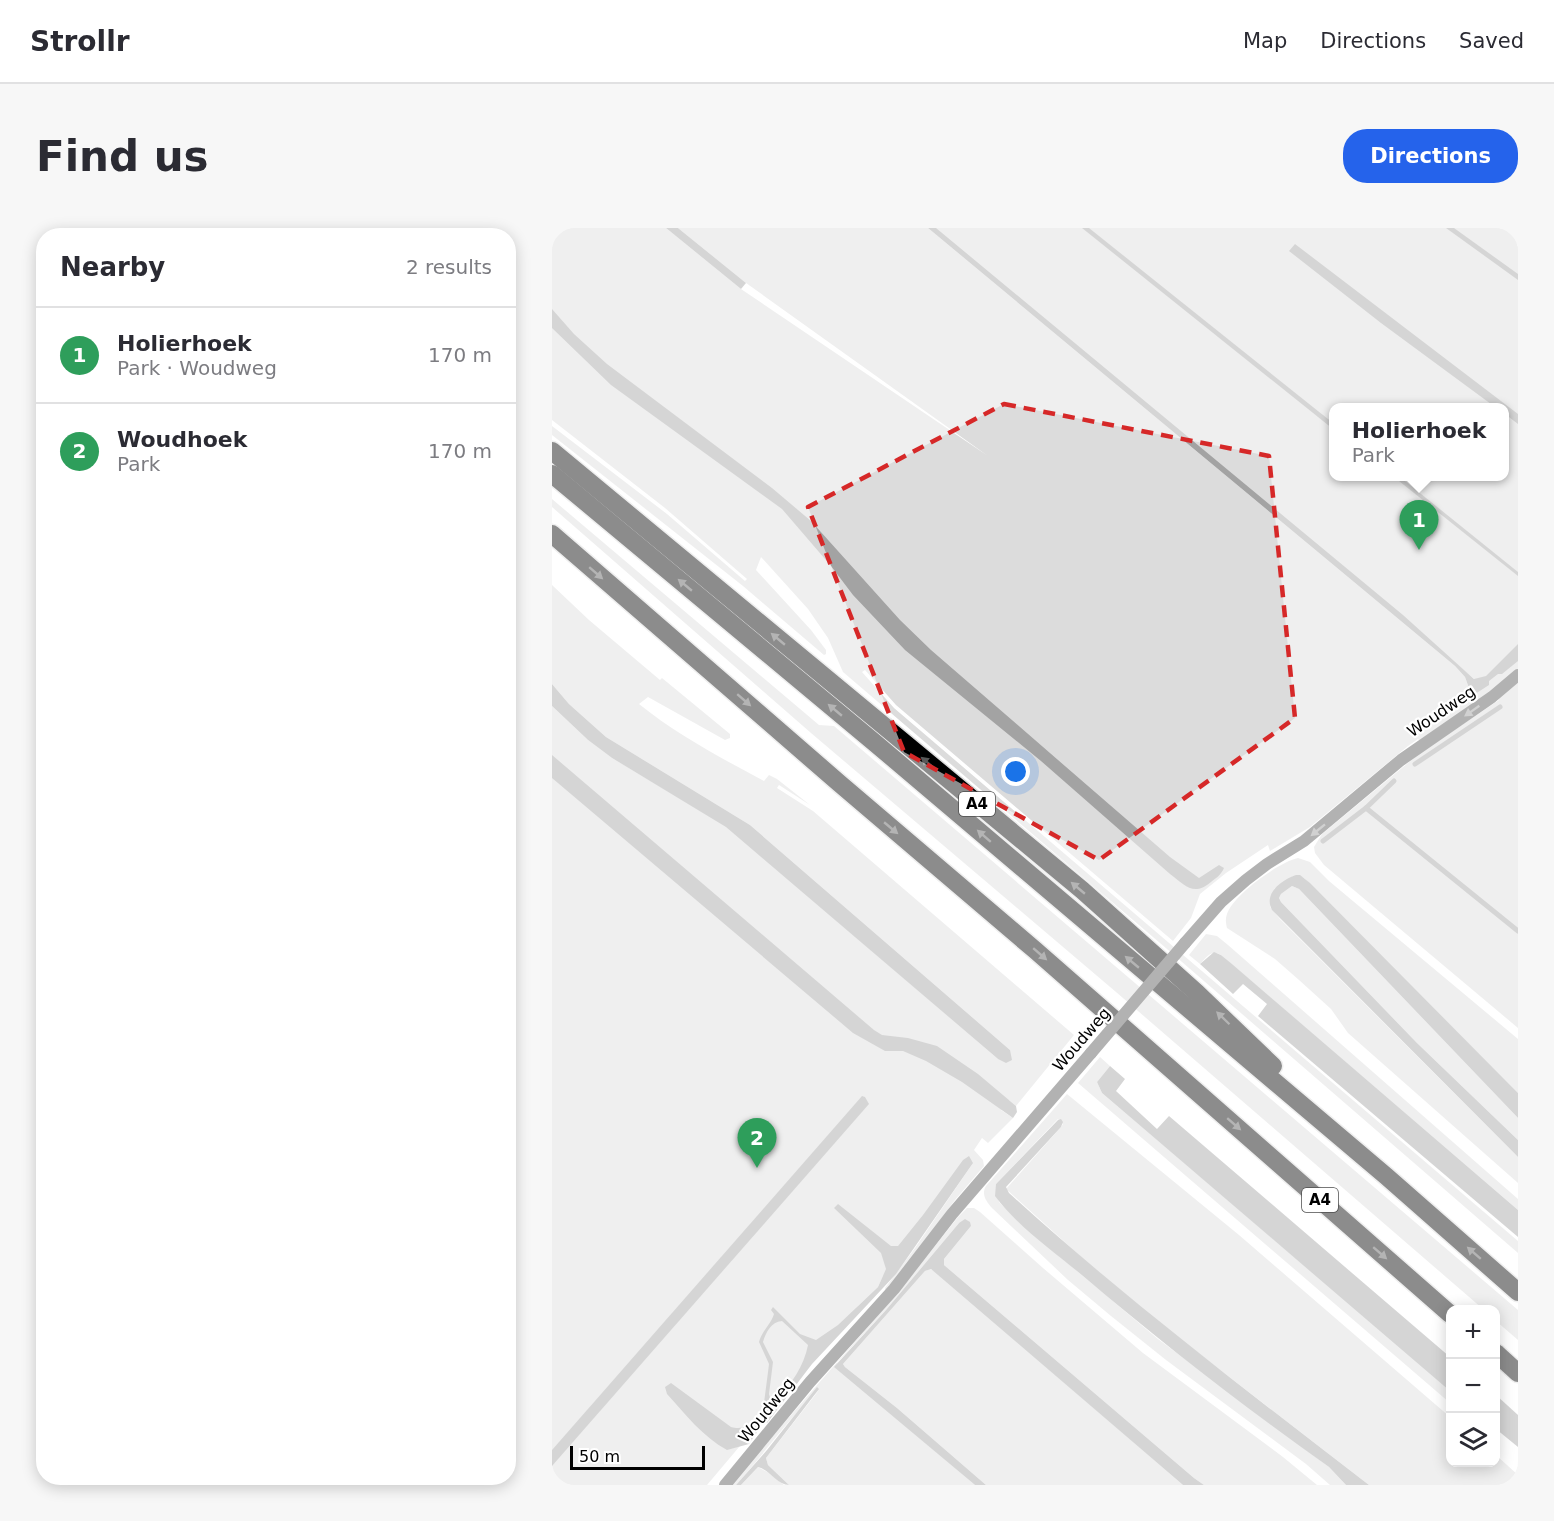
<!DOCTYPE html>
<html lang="en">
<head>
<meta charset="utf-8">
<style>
	body { margin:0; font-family:"DejaVu Sans",sans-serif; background:#f7f7f7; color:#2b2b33 }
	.controls { position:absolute; right:18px; bottom:18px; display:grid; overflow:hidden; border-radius:12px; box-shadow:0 3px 15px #0003 }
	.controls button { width:54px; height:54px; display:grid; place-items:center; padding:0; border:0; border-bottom:2px solid #e1e1e2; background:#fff; color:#2b2b33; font:30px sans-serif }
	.scale { position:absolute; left:18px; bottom:15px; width:135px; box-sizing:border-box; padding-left:6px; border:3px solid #000; border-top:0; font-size:16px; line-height:21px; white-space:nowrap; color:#000; -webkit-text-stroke:4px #fff; paint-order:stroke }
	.you { position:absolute; left:464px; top:544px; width:21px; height:21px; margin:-15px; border:4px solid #fff; border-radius:50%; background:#1a73e8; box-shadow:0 0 0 9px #1a73e833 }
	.badge { display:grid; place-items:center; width:39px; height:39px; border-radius:50%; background:#2563eb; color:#fff; font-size:20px; font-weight:700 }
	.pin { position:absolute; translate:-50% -50px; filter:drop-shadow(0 2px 3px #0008) }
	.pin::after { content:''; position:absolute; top:32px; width:21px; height:18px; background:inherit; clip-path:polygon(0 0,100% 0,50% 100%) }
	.popup { position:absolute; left:777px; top:175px; width:180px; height:78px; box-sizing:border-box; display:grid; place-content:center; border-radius:12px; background:#fff; filter:drop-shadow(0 2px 4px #0005); font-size:20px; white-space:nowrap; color:#7c7c81 }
	.popup b { font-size:22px; color:#2b2b33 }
	.popup::after { content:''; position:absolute; left:50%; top:100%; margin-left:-12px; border:12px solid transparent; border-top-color:#fff }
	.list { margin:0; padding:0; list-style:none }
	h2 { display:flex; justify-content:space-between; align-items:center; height:78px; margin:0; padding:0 24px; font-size:26px }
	h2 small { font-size:20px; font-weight:400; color:#7c7c81 }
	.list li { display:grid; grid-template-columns:39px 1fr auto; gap:18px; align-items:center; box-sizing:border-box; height:96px; padding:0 24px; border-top:2px solid #e1e1e2 }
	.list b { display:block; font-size:22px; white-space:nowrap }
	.list p { margin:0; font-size:20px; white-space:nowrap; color:#7c7c81 }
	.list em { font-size:20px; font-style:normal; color:#7c7c81 }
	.icon { flex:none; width:33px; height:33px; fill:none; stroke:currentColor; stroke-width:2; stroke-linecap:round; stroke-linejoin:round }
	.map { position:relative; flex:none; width:966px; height:1257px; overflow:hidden; border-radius:24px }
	header { display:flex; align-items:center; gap:36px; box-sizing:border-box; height:84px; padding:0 30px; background:#fff; border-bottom:2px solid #e1e1e2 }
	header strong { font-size:28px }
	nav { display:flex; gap:33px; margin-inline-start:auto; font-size:21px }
	.intro { display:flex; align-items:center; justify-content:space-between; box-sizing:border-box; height:144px; padding:0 36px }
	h1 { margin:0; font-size:42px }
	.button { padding:15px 27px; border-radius:24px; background:#2563eb; color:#fff; font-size:21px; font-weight:700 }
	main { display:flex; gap:36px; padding:0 36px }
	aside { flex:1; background:#fff; border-radius:24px; box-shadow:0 3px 15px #0003 }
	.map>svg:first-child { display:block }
</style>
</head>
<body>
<header>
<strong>Strollr</strong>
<nav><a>Map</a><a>Directions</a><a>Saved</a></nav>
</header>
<div class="intro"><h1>Find us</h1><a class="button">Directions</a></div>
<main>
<aside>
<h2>Nearby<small>2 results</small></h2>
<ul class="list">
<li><span class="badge" style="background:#2e9e5b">1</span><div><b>Holierhoek</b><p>Park · Woudweg</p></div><em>170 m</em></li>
<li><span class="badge" style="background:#2e9e5b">2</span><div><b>Woudhoek</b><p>Park</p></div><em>170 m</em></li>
</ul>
</aside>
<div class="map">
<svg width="966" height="1257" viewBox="0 0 966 1257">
	<rect width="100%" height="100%" fill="#fff"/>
	<!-- green -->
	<g fill="#dcdcdc" fill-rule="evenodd">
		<path d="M 0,0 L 114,0 L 189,61 L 436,228 L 194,55 L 126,0 L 376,0 L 903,438 L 913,449 L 917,460 L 903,481 L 932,459 L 381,0 L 966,0 L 966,800 L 772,637 L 763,625 L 762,619 L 770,606 L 868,525 L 947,472 L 939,465 L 869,514 L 866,511 L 856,518 L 758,599 L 718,623 L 716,617 L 674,645 L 648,666 L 639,690 L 621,713 L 344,477 L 313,442 L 310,444 L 342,480 L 966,1013 L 966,1025 L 615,721 L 291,444 L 276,410 L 256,381 L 209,329 L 204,342 L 259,402 L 274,422 L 274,426 L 272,427 L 191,358 L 0,207 L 0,198 L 115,286 L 193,353 L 195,351 L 113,280 L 0,192 ZM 782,180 L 952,180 L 952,248 L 782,248 Z"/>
		<path d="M 0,271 L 267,497 L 282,498 L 966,1082 L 966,1112 L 944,1093 L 944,1082 L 931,1081 L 564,764 L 259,505 L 0,279 Z"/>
		<path d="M 0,357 L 37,392 L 108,452 L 110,450 L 178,506 L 178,510 L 173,512 L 96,469 L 87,476 C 124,506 169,530 212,553 L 217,547 L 225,551 L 258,577 L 227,557 L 225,560 L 261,583 L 522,807 L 464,878 L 457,872 L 449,882 L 461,890 L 436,915 L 430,910 L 422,922 L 431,932 L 432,938 L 403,972 L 334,1064 L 333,1060 L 363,1020 L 421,935 L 331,1048 L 326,1059 L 306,1078 L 155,1257 L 0,1257 L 0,478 L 36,512 L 60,530 L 174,598 L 446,831 L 458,822 L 198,597 L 54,509 L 17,476 L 0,456 Z"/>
		<path d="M 746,630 L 758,634 L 777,653 L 966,811 L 966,865 L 752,650 L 741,648 L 722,661 L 718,679 L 728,691 L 966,929 L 966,955 L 796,805 L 779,781 L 747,752 L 723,731 L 675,700 C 674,696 673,691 675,686 C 681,667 727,634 746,630 Z"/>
		<path d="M 740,658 L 747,661 L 966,890 L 966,912 L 865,815 L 729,674 L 727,670 L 729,666 Z"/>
		<path d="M 654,706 L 665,708 L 676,717 L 966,971 L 966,982 L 669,727 C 659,721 654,730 648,736 L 637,727 Z"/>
		<path d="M 548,829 L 558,838 L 545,854 L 550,865 L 898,1162 L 898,1175 L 526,855 Z"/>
		<path d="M 515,866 L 687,1007 L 898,1189 L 898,1234 L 944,1234 L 944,1227 L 966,1247 L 966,1257 L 817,1257 L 614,1100 L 537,1036 L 454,961 L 509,899 L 511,896 L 506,891 L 444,956 L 447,974 L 469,996 L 606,1111 L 777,1239 L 794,1257 L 778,1257 L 754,1236 L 614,1132 L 559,1088 L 516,1052 L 440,980 C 434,973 429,966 434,958 Z"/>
		<path d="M 415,980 L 422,980 L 428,984 L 491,1040 L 591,1125 L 731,1229 L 765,1257 L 652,1257 L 642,1250 L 392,1037 L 392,1031 L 419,998 L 407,995 L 334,1082 L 285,1135 L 285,1140 L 423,1257 L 237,1257 L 216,1237 L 214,1230 L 267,1162 C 236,1191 212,1226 184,1257 L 178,1257 L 348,1062 L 406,989 Z"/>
		<path d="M 378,1041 L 383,1043 L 631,1257 L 434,1257 L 345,1180 L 293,1139 L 291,1136 L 373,1043 Z"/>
		<path d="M 206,1239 L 217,1245 L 232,1257 L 189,1257 Z"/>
	</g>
	<!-- water -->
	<g fill="#a3a3a3" fill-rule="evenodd">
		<path d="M 114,0 L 126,0 L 194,55 L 189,61 Z"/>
		<path d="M 376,0 L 384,0 L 851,387 L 922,451 L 934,448 L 966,416 L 966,433 L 950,446 L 946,446 L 937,453 L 937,457 L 900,481 L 896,476 L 917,460 L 913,449 L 903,438 Z"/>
		<path d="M 530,0 L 537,0 L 781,195 L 781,201 Z"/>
		<path d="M 894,0 L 902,0 L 966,46 L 966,52 Z"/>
		<path d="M 743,16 L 966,186 L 966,196 L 953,186 L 952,180 L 943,179 L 829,95 L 737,23 Z"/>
		<path d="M 0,81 L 22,106 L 55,136 L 220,260 L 259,293 L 348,392 L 379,422 L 618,629 L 647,650 L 667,637 L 672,640 C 669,647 664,650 659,654 C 641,669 633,657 618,646 L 489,533 L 353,422 L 301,367 L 279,338 L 230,281 L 59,157 L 0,100 Z"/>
		<path d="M 842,249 L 848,249 L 966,344 L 966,348 Z"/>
		<path d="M 0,456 L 17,476 L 54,509 L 198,597 L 458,822 L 460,832 L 454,835 L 446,831 L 174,599 L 60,530 L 36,512 L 0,478 Z"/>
		<path d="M 0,527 L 322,802 L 330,807 L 356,810 L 385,818 L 426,846 L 464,878 L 465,884 L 461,890 L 410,854 L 374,833 L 351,823 L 333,823 L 301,805 L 0,550 Z"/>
		<path d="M 744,647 L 748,647 L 758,655 L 966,865 L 966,890 L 747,661 L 740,658 L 729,666 L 727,670 L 729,674 L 865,815 L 966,912 L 966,929 L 720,682 C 711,665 730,652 744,647 Z"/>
		<path d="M 662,724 L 669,727 L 680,736 L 966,982 L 966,1009 L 706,788 L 715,776 L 691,756 L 681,766 L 648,736 Z"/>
		<path d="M 558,838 L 573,851 L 564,863 L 605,901 L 617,888 L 898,1129 L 898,1163 L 550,865 L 545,854 Z"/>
		<path d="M 310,868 L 313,869 L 317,876 L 0,1238 L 0,1222 Z"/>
		<path d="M 509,891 L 511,894 L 509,899 L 454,959 L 457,965 C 571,1069 694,1162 817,1257 L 794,1257 L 777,1239 C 692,1179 610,1115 531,1048 C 501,1023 466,999 443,968 L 444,956 L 506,892 Z"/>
		<path d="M 417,928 L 421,935 L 344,1046 L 260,1136 L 215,1195 L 212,1194 L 197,1216 L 175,1222 C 151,1209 133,1186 115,1166 L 113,1159 L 119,1155 L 179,1199 C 190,1202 193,1197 201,1199 L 210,1190 L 216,1144 L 217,1136 L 207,1114 C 210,1103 219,1096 222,1086 L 219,1082 L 221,1079 L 248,1106 L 264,1112 L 286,1097 L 326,1059 L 334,1041 L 329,1025 L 282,980 L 286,976 L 339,1018 L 346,1018 L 371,987 L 411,932 ZM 230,1093 L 256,1117 C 252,1138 239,1156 225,1172 L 219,1173 L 217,1166 L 221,1134 L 211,1114 C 214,1104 219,1094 230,1093 Z"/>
		<path d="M 413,991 L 418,994 L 419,998 L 392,1031 L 392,1037 L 642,1250 L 652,1257 L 631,1257 L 379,1041 L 373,1043 L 291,1136 L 293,1139 L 345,1180 L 434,1257 L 423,1257 L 282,1139 L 334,1082 L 407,995 Z"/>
		<path d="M 265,1159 L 267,1161 L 214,1230 L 216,1237 L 237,1257 C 225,1257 218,1242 206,1239 L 189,1257 L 184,1257 L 215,1222 Z"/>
		<path d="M 944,1167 L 966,1187 L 966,1219 L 944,1201 Z"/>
	</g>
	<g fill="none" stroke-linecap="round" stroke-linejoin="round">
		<!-- stream -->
		<g stroke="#a3a3a3" stroke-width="5">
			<path d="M 863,536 L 948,479"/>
			<path d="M 814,580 L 966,703"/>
			<path d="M 771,613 L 814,580 L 842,553"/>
		</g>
		<!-- highway casing -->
		<g stroke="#dbdbdb" stroke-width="21">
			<g id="highway">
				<path d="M 0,223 L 530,662 L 645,765 L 721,838"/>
				<path d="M 0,246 L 323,515 L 834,948 L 966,1064"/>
				<path d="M 0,306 L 287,555 L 483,722 L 898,1086"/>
				<path d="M 944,1125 L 966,1145"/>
			</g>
		</g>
		<!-- street -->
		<g stroke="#555" stroke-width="12">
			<path d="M 633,715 L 669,674 L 694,652 L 715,636 L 752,613 L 849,532 L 940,469 L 966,447"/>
			<path d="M 173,1257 L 258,1154 L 342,1061 L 400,986 L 539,825"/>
		</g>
		<!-- highway -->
		<use href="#highway" stroke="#000" stroke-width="18"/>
		<!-- street-bridge -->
		<path stroke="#555" stroke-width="12" d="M 539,825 L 633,715"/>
	</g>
	<!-- one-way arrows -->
	<defs><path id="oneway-solid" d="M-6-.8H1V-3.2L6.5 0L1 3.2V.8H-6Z" transform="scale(1.5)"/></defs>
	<g fill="#595959">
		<use href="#oneway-solid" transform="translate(44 345) rotate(41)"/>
		<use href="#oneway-solid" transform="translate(133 357) rotate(-140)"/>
		<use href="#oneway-solid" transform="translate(226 411) rotate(-140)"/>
		<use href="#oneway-solid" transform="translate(192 472) rotate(41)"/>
		<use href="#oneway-solid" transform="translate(283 482) rotate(-140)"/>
		<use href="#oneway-solid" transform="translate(376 535) rotate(-140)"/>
		<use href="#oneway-solid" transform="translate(339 600) rotate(40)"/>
		<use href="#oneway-solid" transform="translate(432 608) rotate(-139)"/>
		<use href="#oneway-solid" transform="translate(526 660) rotate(-140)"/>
		<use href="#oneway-solid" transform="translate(488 726) rotate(41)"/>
		<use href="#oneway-solid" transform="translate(580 734) rotate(-140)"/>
		<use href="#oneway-solid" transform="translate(671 790) rotate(-136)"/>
		<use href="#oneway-solid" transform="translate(682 896) rotate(41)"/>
		<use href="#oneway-solid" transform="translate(828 1025) rotate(41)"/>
		<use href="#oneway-solid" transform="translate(922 1025) rotate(-139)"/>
	</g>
	<g fill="#999">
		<use href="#oneway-solid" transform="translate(920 483) rotate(145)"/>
		<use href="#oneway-solid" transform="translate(766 602) rotate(141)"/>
	</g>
	<!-- marked area -->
	<path d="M0 0H966V1257H0ZM 452,176 L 717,228 L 743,490 L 547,632 L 352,524 L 256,279 Z" fill="#fff" fill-opacity=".55" fill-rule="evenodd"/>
	<path fill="none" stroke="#d62828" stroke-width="4.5" stroke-dasharray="12 8" stroke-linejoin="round" d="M 452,176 L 717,228 L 743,490 L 547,632 L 352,524 L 256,279 Z"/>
	<g text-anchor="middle" stroke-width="4.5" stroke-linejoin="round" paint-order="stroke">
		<!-- shield labels -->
		<g fill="#fff" stroke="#4c4c4c" stroke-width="1.5">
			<rect x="407" y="564" width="36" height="24" rx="4.5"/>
			<rect x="750" y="960" width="36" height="24" rx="4.5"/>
		</g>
		<g font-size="15" font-weight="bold" fill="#000">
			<text x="425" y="581">A4</text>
			<text x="768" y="977">A4</text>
		</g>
		<!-- street labels -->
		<g font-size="16" fill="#000" stroke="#fff">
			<text transform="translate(889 483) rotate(-34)" y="6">Woudweg</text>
			<text transform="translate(529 811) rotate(-49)" y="6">Woudweg</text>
			<text transform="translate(214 1182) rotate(-51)" y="6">Woudweg</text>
		</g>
	</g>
</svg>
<div class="controls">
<button>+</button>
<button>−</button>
<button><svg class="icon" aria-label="layers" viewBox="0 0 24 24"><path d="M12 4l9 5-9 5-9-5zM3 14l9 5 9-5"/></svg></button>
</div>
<div class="scale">50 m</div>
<div class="you"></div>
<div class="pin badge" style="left:867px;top:322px;background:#2e9e5b">1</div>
<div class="popup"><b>Holierhoek</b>Park</div>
<div class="pin badge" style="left:205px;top:940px;background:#2e9e5b">2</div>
</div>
</main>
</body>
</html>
